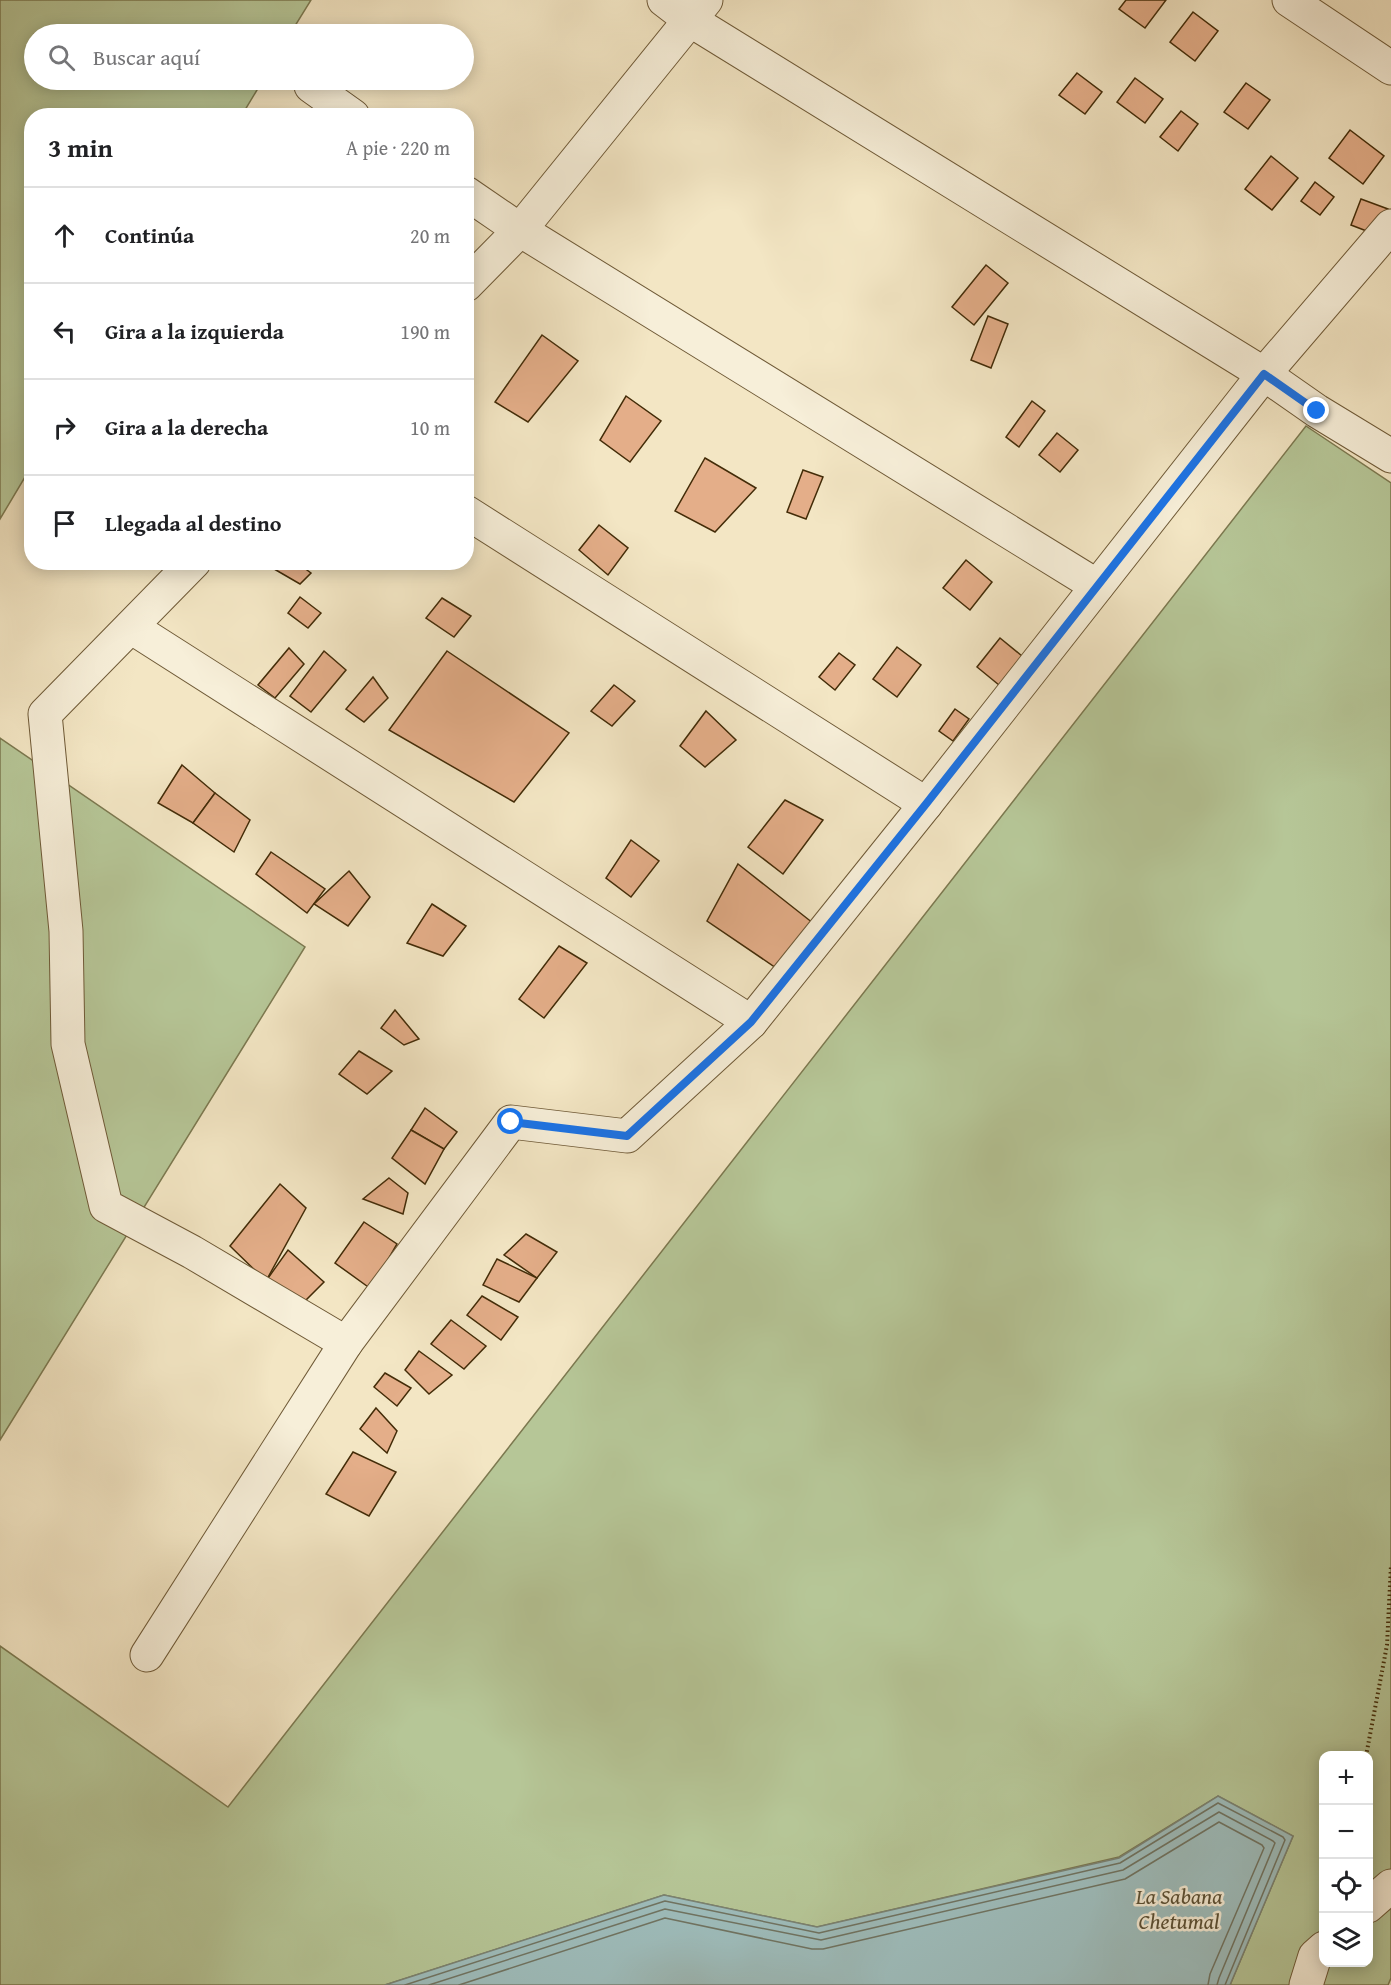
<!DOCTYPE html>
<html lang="es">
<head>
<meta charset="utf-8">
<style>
	body { margin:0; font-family:"Gentium Book Plus",serif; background:#f6f6f6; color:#202124 }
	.controls { position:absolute; right:18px; bottom:18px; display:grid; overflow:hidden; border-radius:12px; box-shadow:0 3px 15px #0003 }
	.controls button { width:54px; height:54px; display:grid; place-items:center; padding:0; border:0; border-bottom:2px solid #e0e0e0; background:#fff; color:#202124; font:30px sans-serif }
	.stop { position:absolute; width:18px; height:18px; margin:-14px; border:4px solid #1a73e8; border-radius:50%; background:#fff }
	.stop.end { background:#1a73e8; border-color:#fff; box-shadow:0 2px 6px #0008 }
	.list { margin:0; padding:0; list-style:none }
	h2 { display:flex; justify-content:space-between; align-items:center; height:78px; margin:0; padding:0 24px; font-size:26px }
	h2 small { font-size:20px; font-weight:400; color:#757577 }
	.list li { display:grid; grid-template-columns:39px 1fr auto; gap:18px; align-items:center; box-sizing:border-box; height:96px; padding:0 24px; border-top:2px solid #e0e0e0 }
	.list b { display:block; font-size:22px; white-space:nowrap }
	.list em { font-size:20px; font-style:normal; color:#757577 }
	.icon { flex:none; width:33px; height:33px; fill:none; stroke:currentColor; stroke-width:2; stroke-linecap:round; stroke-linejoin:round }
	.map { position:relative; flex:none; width:1391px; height:1985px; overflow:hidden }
	.search { position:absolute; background:#fff; box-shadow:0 3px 15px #0003; left:24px; top:24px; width:450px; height:66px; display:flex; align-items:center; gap:15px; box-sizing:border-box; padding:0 21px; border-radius:33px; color:#757577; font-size:22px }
	.panel { position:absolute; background:#fff; box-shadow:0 3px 15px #0003; left:24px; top:108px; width:450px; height:462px; border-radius:24px }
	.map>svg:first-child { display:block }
</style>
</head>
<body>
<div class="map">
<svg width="1391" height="1985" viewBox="0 0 1391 1985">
	<rect width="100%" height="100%" fill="#f3e6c4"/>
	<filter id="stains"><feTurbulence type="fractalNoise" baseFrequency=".00333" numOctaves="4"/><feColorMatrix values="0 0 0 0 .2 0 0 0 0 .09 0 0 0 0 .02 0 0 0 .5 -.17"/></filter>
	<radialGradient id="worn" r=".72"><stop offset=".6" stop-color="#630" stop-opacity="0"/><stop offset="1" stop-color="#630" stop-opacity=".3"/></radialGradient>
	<!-- green -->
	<g fill="#b6c697" stroke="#7c7950" stroke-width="1.5" fill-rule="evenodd">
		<path d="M 0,0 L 311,0 L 290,34 L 34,34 L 34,80 L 263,80 L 242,115 L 32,116 L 31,467 L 0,519 Z"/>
		<path d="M 1306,426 L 1391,483 L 1391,1978 L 1388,1985 L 1230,1985 L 1293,1836 L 1218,1796 L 1119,1857 L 817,1927 L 664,1895 L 385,1985 L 0,1985 L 0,1646 L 228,1807 ZM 1324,1756 L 1368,1756 L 1368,1962 L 1324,1962 Z"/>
		<path d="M 0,738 L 305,947 L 0,1440 Z"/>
	</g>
	<!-- water -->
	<path fill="#9ebdbc" stroke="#7a8374" stroke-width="1.5" d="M 1218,1796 L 1293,1836 L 1230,1985 L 385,1985 L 664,1895 L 817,1927 L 1119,1858 Z"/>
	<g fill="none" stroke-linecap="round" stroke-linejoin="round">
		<!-- shore -->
		<g stroke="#707462" stroke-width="1.5">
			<path d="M 405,1985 L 665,1901 L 819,1933 L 1120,1863 L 1218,1803 L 1283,1837 L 1285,1840 L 1225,1985"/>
			<path d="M 429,1985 L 665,1909 L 821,1940 L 1123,1870 L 1219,1812 L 1273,1841 L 1275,1843 L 1219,1978 L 1217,1985"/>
			<path d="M 459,1985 L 665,1918 L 812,1949 L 823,1949 L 1125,1879 L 1219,1822 L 1262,1845 L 1264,1848 L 1210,1974 L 1208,1985"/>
		</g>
	</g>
	<!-- building -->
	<g fill="#e4ae89" stroke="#432c08" stroke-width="1.5">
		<path d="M 1126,0 L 1166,0 L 1145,28 L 1119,9 Z"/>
		<path d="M 1193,12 L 1218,31 L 1195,61 L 1170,42 Z"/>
		<path d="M 1077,73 L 1102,92 L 1085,114 L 1059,95 Z"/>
		<path d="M 1135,78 L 1163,99 L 1145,123 L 1117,102 Z"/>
		<path d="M 1246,83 L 1270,100 L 1248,129 L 1224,112 Z"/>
		<path d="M 1181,111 L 1198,124 L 1178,151 L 1160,137 Z"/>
		<path d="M 1350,130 L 1384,156 L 1363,184 L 1329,158 Z"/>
		<path d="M 1271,156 L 1298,178 L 1272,210 L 1245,189 Z"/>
		<path d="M 1315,182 L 1334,197 L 1320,215 L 1301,201 Z"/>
		<path d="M 1361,199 L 1388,209 L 1377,235 L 1351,225 Z"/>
		<path d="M 986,265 L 1008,283 L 974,325 L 952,307 Z"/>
		<path d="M 988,316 L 1008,324 L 991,368 L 971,360 Z"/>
		<path d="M 542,335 L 578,361 L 528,422 L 495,402 Z"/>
		<path d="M 626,396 L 661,421 L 630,462 L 600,440 Z"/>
		<path d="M 1032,401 L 1045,411 L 1019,447 L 1006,437 Z"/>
		<path d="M 1057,433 L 1078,450 L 1060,472 L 1039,455 Z"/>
		<path d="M 705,458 L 756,488 L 715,532 L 675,511 Z"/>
		<path d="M 803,470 L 823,477 L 806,519 L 787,512 Z"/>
		<path d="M 599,525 L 628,548 L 608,575 L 579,550 Z"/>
		<path d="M 966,560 L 992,582 L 970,610 L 943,588 Z"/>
		<path d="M 273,562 L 296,562 L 311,573 L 300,584 L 269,566 Z"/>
		<path d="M 300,597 L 321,613 L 308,628 L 288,613 Z"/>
		<path d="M 442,598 L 471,616 L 454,637 L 426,618 Z"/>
		<path d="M 1000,638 L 1022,656 L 999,685 L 977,667 Z"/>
		<path d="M 897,647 L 921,665 L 897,697 L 873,679 Z"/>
		<path d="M 289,648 L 304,664 L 275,698 L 258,685 Z"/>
		<path d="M 324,651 L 346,670 L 311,712 L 290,696 Z"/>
		<path d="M 447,651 L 569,733 L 514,802 L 389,730 Z"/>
		<path d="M 839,653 L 855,665 L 835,690 L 819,677 Z"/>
		<path d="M 373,677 L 388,698 L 364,722 L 346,709 Z"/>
		<path d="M 614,685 L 635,701 L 612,726 L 591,711 Z"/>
		<path d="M 955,709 L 969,719 L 953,741 L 939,731 Z"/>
		<path d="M 706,711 L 736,740 L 705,767 L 680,746 Z"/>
		<path d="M 182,765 L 215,793 L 193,823 L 158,803 Z"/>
		<path d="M 215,793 L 250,820 L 234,852 L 193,823 Z"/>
		<path d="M 785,800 L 823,820 L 783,874 L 748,847 Z"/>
		<path d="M 631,840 L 659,861 L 631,897 L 606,878 Z"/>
		<path d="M 271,852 L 325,889 L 307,913 L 256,874 Z"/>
		<path d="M 738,864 L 818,927 L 782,972 L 707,921 Z"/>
		<path d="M 349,871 L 370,897 L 348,926 L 314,904 Z"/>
		<path d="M 432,904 L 466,926 L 443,956 L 407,943 Z"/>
		<path d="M 559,946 L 587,963 L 544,1018 L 519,999 Z"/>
		<path d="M 395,1010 L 419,1039 L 404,1045 L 381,1028 Z"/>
		<path d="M 359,1051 L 392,1071 L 367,1094 L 339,1074 Z"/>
		<path d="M 425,1108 L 457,1132 L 444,1149 L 411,1130 Z"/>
		<path d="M 411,1130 L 444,1149 L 425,1184 L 392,1158 Z"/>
		<path d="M 389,1178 L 408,1193 L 403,1214 L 363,1199 Z"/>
		<path d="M 280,1184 L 306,1208 L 266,1281 L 230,1246 Z"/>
		<path d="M 364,1222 L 397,1244 L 371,1289 L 335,1263 Z"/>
		<path d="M 526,1234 L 557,1252 L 537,1278 L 504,1255 Z"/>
		<path d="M 288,1250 L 324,1282 L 301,1305 L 266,1281 Z"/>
		<path d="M 497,1259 L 537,1278 L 519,1302 L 483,1285 Z"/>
		<path d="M 482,1296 L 518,1317 L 501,1340 L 467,1315 Z"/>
		<path d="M 451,1320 L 486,1346 L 464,1369 L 431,1344 Z"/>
		<path d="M 419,1351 L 452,1375 L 429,1394 L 405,1370 Z"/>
		<path d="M 385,1373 L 411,1388 L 397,1406 L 374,1387 Z"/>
		<path d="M 376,1408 L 397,1431 L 387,1453 L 360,1429 Z"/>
		<path d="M 353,1452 L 396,1472 L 369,1516 L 326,1494 Z"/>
	</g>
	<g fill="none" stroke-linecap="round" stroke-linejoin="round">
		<!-- minor casing -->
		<g stroke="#6f5a37" stroke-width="35">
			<g id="minor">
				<path d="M 664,0 L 690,20 L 1264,374 L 1317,411 L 1391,456"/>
				<path d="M 1289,0 L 1391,68"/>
				<path d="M 311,86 L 353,116"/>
				<path d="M 466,193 L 520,230 L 1097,586"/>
				<path d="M 466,285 L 520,230 L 706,0"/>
				<path d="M 466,512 L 926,804"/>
				<path d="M 194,562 L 45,714 L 66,931 L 68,1044 L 106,1206 L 192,1252 L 346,1343"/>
				<path d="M 131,627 L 751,1022"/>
				<path d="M 147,1655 L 346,1343 L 511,1122 L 627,1136 L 751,1022 L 926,804 L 1264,374 L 1391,226"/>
				<path d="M 1368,1906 L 1391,1886"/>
				<path d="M 1306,1985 L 1315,1956 L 1324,1948"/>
			</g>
		</g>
		<!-- path -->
		<path stroke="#432c08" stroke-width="4" stroke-dasharray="1.5 3" stroke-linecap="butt" d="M 1366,1756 L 1387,1645 L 1391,1565"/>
		<!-- minor -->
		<use href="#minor" stroke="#f7efd9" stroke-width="33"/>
	</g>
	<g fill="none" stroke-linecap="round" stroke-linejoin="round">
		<!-- route -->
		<path stroke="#1a73e8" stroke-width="8" d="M 511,1122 L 627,1136 L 751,1022 L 926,804 L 1264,374 L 1317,411"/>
	</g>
	<g text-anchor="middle" stroke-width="5" stroke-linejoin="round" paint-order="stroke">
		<!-- water labels -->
		<g font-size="22" font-style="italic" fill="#5a5035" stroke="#f7efd9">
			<text x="1179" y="1904">La Sabana<tspan x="1179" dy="25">Chetumal</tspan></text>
		</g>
	</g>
	<rect width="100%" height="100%" filter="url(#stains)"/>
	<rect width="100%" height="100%" fill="url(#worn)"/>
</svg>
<div class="controls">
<button>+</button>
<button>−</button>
<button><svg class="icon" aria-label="locate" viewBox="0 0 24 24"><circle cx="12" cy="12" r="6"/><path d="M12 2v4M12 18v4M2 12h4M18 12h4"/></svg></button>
<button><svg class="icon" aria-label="layers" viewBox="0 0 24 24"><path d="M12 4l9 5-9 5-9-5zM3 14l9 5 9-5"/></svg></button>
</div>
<div class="stop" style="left:511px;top:1122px"></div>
<div class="stop end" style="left:1317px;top:411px"></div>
<div class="search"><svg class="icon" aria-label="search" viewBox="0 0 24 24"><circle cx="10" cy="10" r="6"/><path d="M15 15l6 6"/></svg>Buscar aquí</div>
<section class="panel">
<h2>3 min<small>A pie · 220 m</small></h2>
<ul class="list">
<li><svg class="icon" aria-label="ahead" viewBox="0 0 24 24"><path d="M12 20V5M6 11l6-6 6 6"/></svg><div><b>Continúa</b></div><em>20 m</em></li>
<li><svg class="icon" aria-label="left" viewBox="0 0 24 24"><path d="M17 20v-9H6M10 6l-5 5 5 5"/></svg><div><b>Gira a la izquierda</b></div><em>190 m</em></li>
<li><svg class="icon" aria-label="right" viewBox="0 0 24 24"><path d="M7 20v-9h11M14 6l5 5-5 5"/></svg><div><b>Gira a la derecha</b></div><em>10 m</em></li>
<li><svg class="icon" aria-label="arrive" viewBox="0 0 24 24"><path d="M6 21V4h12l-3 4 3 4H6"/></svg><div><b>Llegada al destino</b></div></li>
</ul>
</section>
</div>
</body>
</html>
